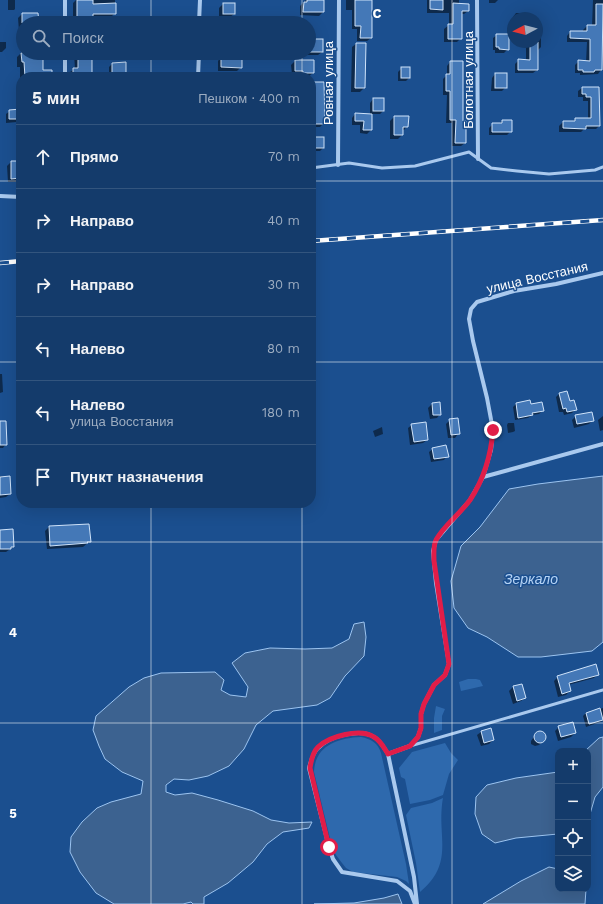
<!DOCTYPE html>
<html lang="ru">
<head>
<meta charset="utf-8">
<style>
	body { margin:0; font-family:"Work Sans",sans-serif; background:#1d4271; color:#f1f3f6 }
	.controls { position:absolute; right:12px; bottom:12px; display:grid; overflow:hidden; border-radius:8px; box-shadow:0 4px 16px #0002 }
	.controls button { width:36px; height:36px; display:grid; place-items:center; padding:0; border:0; border-bottom:1px solid #33557e; background:#143b6b; color:#f1f3f6; font:20px sans-serif }
	.compass { position:absolute; left:507px; top:12px; width:36px; height:36px; border-radius:50%; background:#143b6b; box-shadow:0 4px 16px #0002; rotate:263deg }
	.stop { position:absolute; width:12px; height:12px; margin:-9px; border:3px solid #e11d48; border-radius:50%; background:#fff }
	.stop.end { background:#e11d48; border-color:#fff; box-shadow:0 1px 4px #0008 }
	.list { margin:0; padding:0; list-style:none }
	h2 { display:flex; justify-content:space-between; align-items:center; height:52px; margin:0; padding:0 16px; font-size:17px }
	h2 small { font-size:13px; font-weight:400; color:#9dadc1 }
	.list li { display:grid; grid-template-columns:26px 1fr auto; gap:12px; align-items:center; box-sizing:border-box; height:64px; padding:0 16px; border-top:1px solid #33557e }
	.list b { display:block; font-size:15px; white-space:nowrap }
	.list p { margin:0; font-size:13px; white-space:nowrap; color:#9dadc1 }
	.list em { font-size:13px; font-style:normal; color:#9dadc1 }
	.icon { flex:none; width:22px; height:22px; fill:none; stroke:currentColor; stroke-width:2; stroke-linecap:round; stroke-linejoin:round }
	.map { position:relative; flex:none; width:603px; height:904px; overflow:hidden }
	.search { position:absolute; background:#143b6b; box-shadow:0 4px 16px #0002; left:16px; top:16px; width:300px; height:44px; display:flex; align-items:center; gap:10px; box-sizing:border-box; padding:0 14px; border-radius:22px; color:#9dadc1; font-size:15px }
	.panel { position:absolute; background:#143b6b; box-shadow:0 4px 16px #0002; left:16px; top:72px; width:300px; height:436px; border-radius:16px }
	.map>svg:first-child { display:block }
</style>
</head>
<body>
<div class="map">
<svg width="603" height="904" viewBox="0 0 603 904">
	<rect width="100%" height="100%" fill="#1b4f8f"/>
	<!-- green -->
	<g fill="#2e69ad">
		<path d="M 468,679 L 476,679 L 480,680 L 483,686 L 461,691 L 459,682 Z"/>
		<path d="M 436,706 L 445,709 L 442,716 L 442,730 L 434,733 L 434,718 Z"/>
		<path d="M 361,737 C 371,739 378,743 381,753 L 406,864 L 409,884 L 406,881 L 397,877 L 353,872 L 346,868 L 342,863 L 333,851 L 314,772 C 315,746 337,738 361,737 Z"/>
		<path d="M 445,743 L 451,753 L 458,760 L 449,774 L 443,795 L 430,800 L 410,804 L 405,779 L 401,777 L 399,768 L 412,752 Z"/>
		<path d="M 443,798 C 436,836 456,862 420,892 L 416,863 L 406,815 L 411,808 L 432,803 Z"/>
	</g>
	<!-- water -->
	<g fill="#3c6290" stroke="#9cc4f0">
		<path d="M 603,476 L 603,642 L 592,651 L 541,657 L 518,657 L 487,637 L 468,628 L 454,608 L 451,581 L 461,546 L 480,527 L 509,489 L 538,484 Z"/>
		<path d="M 364,622 L 366,637 L 364,656 L 345,676 L 330,698 L 317,705 L 273,711 L 256,725 L 244,749 L 229,766 L 208,776 L 189,780 L 174,779 L 166,785 L 166,792 L 175,795 L 192,793 L 218,800 L 253,811 L 271,820 L 289,823 L 312,822 L 309,828 L 283,832 L 267,844 L 253,862 L 228,883 L 204,897 L 204,904 L 193,904 L 191,902 L 183,904 L 114,904 L 96,893 L 80,872 L 70,852 L 71,837 L 82,822 L 97,808 L 111,802 L 141,794 L 143,781 L 122,772 L 105,759 L 99,746 L 93,730 L 96,716 L 129,687 L 144,678 L 161,673 L 215,672 L 224,680 L 221,690 L 230,695 L 246,697 L 248,687 L 232,663 L 245,653 L 270,648 L 305,649 L 332,648 L 349,639 L 354,624 Z"/>
		<path d="M 603,737 L 603,787 L 595,797 L 588,821 L 588,751 L 585,751 L 599,738 Z"/>
		<path d="M 558,772 L 558,834 L 516,838 L 495,843 L 482,834 L 475,814 L 476,797 L 487,785 L 516,778 Z"/>
		<path d="M 549,867 L 558,869 L 558,889 L 586,889 L 585,904 L 483,904 L 521,881 Z"/>
		<path d="M 398,894 L 402,904 L 314,904 L 354,903 L 384,898 Z"/>
	</g>
	<!-- shadow -->
	<g fill="#0007">
		<path d="M 8,0 L 15,0 L 15,9 L 14,10 L 8,10 Z"/>
		<path d="M 76,0 L 115,0 L 115,13 L 111,17 L 92,18 L 92,23 L 73,23 L 73,3 Z"/>
		<path d="M 306,0 L 323,0 L 323,12 L 319,16 L 300,15 L 300,6 Z"/>
		<path d="M 346,0 L 372,0 L 371,38 L 367,41 L 357,41 L 357,29 L 352,29 L 352,10 L 346,10 Z"/>
		<path d="M 427,0 L 459,0 L 459,5 L 468,11 L 464,14 L 461,14 L 461,38 L 457,42 L 444,42 L 444,29 L 449,25 L 449,13 L 427,13 Z"/>
		<path d="M 489,0 L 498,0 L 495,3 L 489,3 Z"/>
		<path d="M 593,0 L 603,0 L 603,42 L 601,42 L 601,70 L 598,74 L 580,75 L 580,73 L 575,73 L 575,65 L 579,61 L 586,62 L 587,42 L 567,42 L 567,36 L 570,32 L 583,32 L 583,30 L 587,26 L 592,26 Z"/>
		<path d="M 223,4 L 234,14 L 230,17 L 219,17 L 219,8 Z"/>
		<path d="M 516,13 L 528,13 L 528,18 L 513,18 L 512,33 L 513,17 Z"/>
		<path d="M 22,14 L 38,23 L 23,23 L 23,31 L 19,31 L 18,18 Z"/>
		<path d="M 497,35 L 508,49 L 504,53 L 495,53 L 495,50 L 493,50 L 493,38 Z"/>
		<path d="M 537,37 L 541,37 L 541,47 L 537,51 L 537,70 L 533,73 L 515,73 L 515,64 L 519,60 L 526,60 L 526,42 L 537,42 Z"/>
		<path d="M 309,40 L 322,52 L 318,55 L 305,55 L 305,53 L 309,53 Z"/>
		<path d="M 0,42 L 6,42 L 6,48 L 2,52 L 0,52 Z"/>
		<path d="M 356,44 L 365,44 L 364,88 L 360,92 L 351,92 L 352,47 Z"/>
		<path d="M 22,52 L 42,53 L 42,71 L 51,77 L 21,77 L 20,85 L 20,67 L 17,67 L 17,57 Z"/>
		<path d="M 74,53 L 92,53 L 91,77 L 70,77 L 70,72 L 75,69 Z"/>
		<path d="M 224,53 L 241,53 L 241,67 L 237,71 L 218,71 L 218,61 L 221,57 L 224,57 Z"/>
		<path d="M 295,61 L 313,73 L 309,76 L 299,76 L 299,74 L 292,74 L 291,65 Z"/>
		<path d="M 450,62 L 465,143 L 461,146 L 452,146 L 452,123 L 446,123 L 447,95 L 443,95 L 443,79 L 447,75 L 447,66 Z"/>
		<path d="M 112,64 L 125,73 L 122,76 L 109,77 L 109,67 Z"/>
		<path d="M 402,68 L 410,77 L 406,81 L 398,81 L 398,72 Z"/>
		<path d="M 250,73 L 262,73 L 262,77 L 246,77 Z"/>
		<path d="M 495,74 L 506,87 L 502,91 L 491,91 L 492,78 Z"/>
		<path d="M 313,83 L 324,123 L 320,127 L 311,127 L 311,85 Z"/>
		<path d="M 582,88 L 598,88 L 599,126 L 596,129 L 584,129 L 581,132 L 559,132 L 559,126 L 563,122 L 572,122 L 576,119 L 588,119 L 588,101 L 583,101 L 583,97 L 578,97 L 578,91 Z"/>
		<path d="M 373,99 L 383,111 L 380,114 L 371,114 L 371,130 L 367,134 L 360,133 L 360,125 L 352,125 L 352,118 L 355,114 L 370,115 L 370,103 Z"/>
		<path d="M 21,110 L 21,119 L 17,122 L 6,123 L 6,114 L 10,111 Z"/>
		<path d="M 394,117 L 407,126 L 404,130 L 402,130 L 402,135 L 398,139 L 390,139 L 390,121 Z"/>
		<path d="M 502,121 L 511,131 L 507,135 L 489,135 L 489,128 L 493,124 L 499,124 Z"/>
		<path d="M 311,138 L 323,148 L 320,151 L 311,151 Z"/>
		<path d="M 11,162 L 21,162 L 21,179 L 18,182 L 8,182 L 7,166 Z"/>
		<path d="M 0,374 L 2,374 L 3,392 L 0,393 Z"/>
		<path d="M 559,394 L 576,409 L 572,413 L 564,415 L 563,412 L 559,412 L 556,397 Z"/>
		<path d="M 529,402 L 530,406 L 542,411 L 539,414 L 532,415 L 528,418 L 515,420 L 513,407 L 516,404 Z"/>
		<path d="M 439,403 L 440,414 L 437,418 L 430,419 L 428,408 L 432,404 Z"/>
		<path d="M 576,416 L 593,420 L 589,424 L 574,428 L 572,420 Z"/>
		<path d="M 603,416 L 603,430 L 600,431 L 598,420 Z"/>
		<path d="M 450,420 L 458,434 L 455,438 L 448,438 L 446,424 Z"/>
		<path d="M 508,423 L 514,423 L 515,431 L 513,432 L 508,433 L 507,425 Z"/>
		<path d="M 412,425 L 427,440 L 423,443 L 410,445 L 408,428 Z"/>
		<path d="M 382,427 L 383,434 L 375,437 L 373,431 Z"/>
		<path d="M 0,430 L 6,444 L 3,448 L 0,448 Z"/>
		<path d="M 433,449 L 447,456 L 444,460 L 431,462 L 429,452 Z"/>
		<path d="M 0,476 L 5,476 L 10,494 L 6,497 L 0,498 Z"/>
		<path d="M 89,525 L 90,541 L 83,547 L 47,549 L 45,531 L 49,527 Z"/>
		<path d="M 0,531 L 13,547 L 6,552 L 0,552 Z"/>
		<path d="M 598,674 L 594,678 L 568,685 L 570,691 L 566,695 L 558,697 L 554,681 L 558,677 Z"/>
		<path d="M 521,685 L 525,698 L 521,701 L 513,704 L 509,691 L 513,687 Z"/>
		<path d="M 603,708 L 603,721 L 586,727 L 583,716 L 586,713 Z"/>
		<path d="M 559,727 L 575,733 L 571,737 L 558,741 L 555,731 Z"/>
		<path d="M 490,729 L 493,740 L 489,744 L 481,746 L 477,735 L 481,732 Z"/>
		<path d="M 541,732 L 544,734 L 545,739 L 539,745 L 535,746 L 531,744 L 531,741 L 536,734 Z"/>
	</g>
	<!-- building -->
	<g fill="#4478b7" stroke="#cfe3fa">
		<path d="M 77,0 L 93,0 L 93,4 L 116,3 L 116,14 L 93,14 L 93,23 L 77,23 Z"/>
		<path d="M 307,0 L 324,0 L 324,12 L 303,12 L 304,2 L 307,2 Z"/>
		<path d="M 355,0 L 372,0 L 372,38 L 360,38 L 361,26 L 355,26 Z"/>
		<path d="M 430,0 L 443,0 L 443,10 L 430,9 Z"/>
		<rect x="223" y="3" width="12" height="11"/>
		<path d="M 453,3 L 469,4 L 469,11 L 462,11 L 462,39 L 448,39 L 448,24 L 453,24 Z"/>
		<path d="M 596,4 L 603,4 L 602,70 L 595,70 L 594,72 L 583,72 L 583,70 L 578,70 L 578,60 L 590,61 L 590,39 L 570,38 L 570,31 L 587,31 L 587,25 L 596,25 Z"/>
		<path d="M 22,13 L 38,13 L 39,23 L 22,23 Z"/>
		<path d="M 496,34 L 509,34 L 509,50 L 499,49 L 499,47 L 496,47 Z"/>
		<rect x="309" y="39" width="14" height="13"/>
		<path d="M 530,42 L 538,42 L 538,70 L 518,70 L 518,59 L 530,60 Z"/>
		<path d="M 356,43 L 366,43 L 365,88 L 355,88 Z"/>
		<path d="M 21,53 L 43,53 L 43,70 L 52,70 L 52,77 L 25,77 L 24,62 L 22,62 Z"/>
		<path d="M 78,53 L 92,53 L 92,77 L 73,77 L 73,68 L 78,68 Z"/>
		<path d="M 221,56 L 238,56 L 238,58 L 242,58 L 242,68 L 221,67 Z"/>
		<path d="M 295,60 L 314,60 L 314,73 L 303,73 L 303,71 L 295,71 Z"/>
		<path d="M 450,61 L 463,61 L 463,121 L 466,121 L 466,143 L 455,143 L 456,120 L 450,120 L 450,91 L 446,91 L 446,74 L 450,74 Z"/>
		<path d="M 126,62 L 126,73 L 112,73 L 112,63 Z"/>
		<rect x="401" y="67" width="9" height="11"/>
		<rect x="495" y="73" width="12" height="15"/>
		<path d="M 313,82 L 324,82 L 325,124 L 311,124 L 311,93 L 313,93 Z"/>
		<path d="M 582,87 L 599,87 L 600,126 L 586,126 L 586,129 L 563,128 L 563,121 L 575,121 L 575,118 L 591,118 L 591,97 L 586,97 L 586,94 L 582,94 Z"/>
		<rect x="373" y="98" width="11" height="13"/>
		<path d="M 21,109 L 21,119 L 9,119 L 9,110 Z"/>
		<path d="M 355,113 L 372,114 L 372,130 L 363,130 L 364,121 L 355,121 Z"/>
		<path d="M 394,116 L 409,116 L 408,127 L 403,127 L 403,135 L 394,135 Z"/>
		<path d="M 502,120 L 512,120 L 512,132 L 492,132 L 492,123 L 502,123 Z"/>
		<rect x="311" y="137" width="13" height="11"/>
		<path d="M 11,161 L 21,161 L 21,178 L 11,179 Z"/>
		<path d="M 567,391 L 570,401 L 574,400 L 577,410 L 567,412 L 566,408 L 563,409 L 559,393 Z"/>
		<path d="M 530,400 L 531,404 L 542,402 L 544,411 L 532,413 L 533,415 L 518,418 L 516,403 Z"/>
		<path d="M 440,402 L 441,415 L 433,415 L 432,403 Z"/>
		<path d="M 592,412 L 594,421 L 577,424 L 575,415 Z"/>
		<path d="M 458,418 L 460,434 L 451,435 L 449,419 Z"/>
		<path d="M 0,421 L 6,421 L 7,445 L 0,445 Z"/>
		<path d="M 426,422 L 428,440 L 414,442 L 411,424 Z"/>
		<path d="M 446,445 L 449,457 L 434,459 L 432,448 Z"/>
		<path d="M 10,476 L 11,494 L 0,495 L 0,477 Z"/>
		<path d="M 89,524 L 91,542 L 87,542 L 88,543 L 50,546 L 49,526 Z"/>
		<path d="M 13,529 L 14,547 L 11,547 L 11,549 L 0,549 L 0,530 Z"/>
		<path d="M 596,664 L 599,675 L 569,683 L 571,691 L 562,694 L 557,676 Z"/>
		<path d="M 522,684 L 526,698 L 517,701 L 513,686 Z"/>
		<path d="M 600,708 L 603,720 L 589,724 L 586,713 Z"/>
		<path d="M 573,722 L 576,733 L 561,737 L 558,726 Z"/>
		<path d="M 491,728 L 494,740 L 484,743 L 481,731 Z"/>
		<circle cx="540" cy="737" r="6"/>
	</g>
	<g fill="none" stroke-linecap="round" stroke-linejoin="round">
		<!-- service -->
		<g stroke="#a9c9ee" stroke-width="3">
			<path d="M 311,168 L 349,163 L 382,168 L 415,166 L 469,152 L 491,168 L 517,171 L 549,174 L 595,170 L 603,167"/>
			<path d="M 410,746 L 603,690"/>
		</g>
		<!-- minor -->
		<g stroke="#a9c9ee" stroke-width="4">
			<path d="M 65,0 L 65,23"/>
			<path d="M 477,0 L 478,159"/>
			<path d="M 199,23 L 200,0"/>
			<path d="M 65,53 L 65,77"/>
			<path d="M 198,77 L 199,53"/>
			<path d="M 338,165 L 339,0"/>
			<path d="M 0,196 L 21,197"/>
			<path d="M 483,477 L 603,444"/>
			<path d="M 388,754 L 410,746 L 418,737 L 421,728 L 421,714 L 424,704 L 434,685 L 445,675 L 449,664 L 436,583 L 433,551 L 436,540 L 470,500 L 483,477 L 491,450 L 493,430 L 487,398 L 473,341 L 469,319 L 471,309 L 477,302 L 514,291 L 556,284 L 603,273"/>
			<path d="M 415,904 L 410,891 L 397,881 L 342,872 L 333,859 L 329,847 L 309,768 C 311,761 313,752 318,748 C 330,736 360,728 374,737 C 381,741 384,748 388,754 L 414,877 L 417,904"/>
		</g>
		<!-- rail casing -->
		<g stroke="#fff" stroke-width="4.5">
			<g id="rail">
				<path d="M 311,241 L 603,220"/>
				<path d="M 0,263 L 21,261"/>
			</g>
		</g>
		<!-- rail -->
		<use href="#rail" stroke="#1b4f8f" stroke-width="3" stroke-dasharray="9" stroke-linecap="butt"/>
	</g>
	<g fill="none" stroke-linecap="round" stroke-linejoin="round">
		<!-- route -->
		<path stroke="#e11d48" stroke-width="5" d="M 329,847 L 310,768 C 311,761 313,752 318,747 C 330,736 360,728 374,737 C 381,741 384,748 388,754 L 410,746 L 418,737 L 421,728 L 421,714 L 424,704 L 434,685 L 445,675 L 449,664 L 434,561 C 434,554 433,546 436,540 C 444,525 460,514 470,500 C 484,479 491,455 493,430"/>
	</g>
	<!-- grid -->
	<path fill="none" stroke="#fff" stroke-width="1" stroke-opacity="0.55" d="M 151,0 L 151,23M 302,0 L 302,23M 452,0 L 452,904M 151,53 L 151,77M 302,53 L 302,77M 0,181 L 21,181M 311,181 L 603,181M 0,362 L 21,362M 311,362 L 603,362M 151,503 L 151,904M 302,503 L 302,904M 0,542 L 603,542M 0,723 L 603,723"/>
	<g text-anchor="middle" stroke-width="3" stroke-linejoin="round" paint-order="stroke">
		<!-- street labels -->
		<g font-size="13" fill="#fff" stroke="#1b4f8f">
			<text transform="translate(468 80) rotate(-90)" y="5">Болотная улица</text>
			<text transform="translate(328 83) rotate(-90)" y="5">Ровная улица</text>
			<text transform="translate(537 277) rotate(-13)" y="5">улица Восстания</text>
		</g>
		<!-- water labels -->
		<g font-size="14" font-style="italic" fill="#b5d3f5" stroke="#1b4f8f">
			<text x="531" y="584">Зеркало</text>
		</g>
	</g>
	<g font-size="13" text-anchor="middle" font-weight="bold" fill="#fff" stroke="#1b4f8f" stroke-width="3" stroke-linejoin="round" paint-order="stroke">
		<text x="377" y="18">C</text>
		<text x="13" y="637">4</text>
		<text x="13" y="818">5</text>
	</g>
</svg>
<div class="controls">
<button>+</button>
<button>−</button>
<button><svg class="icon" aria-label="locate" viewBox="0 0 24 24"><circle cx="12" cy="12" r="6"/><path d="M12 2v4M12 18v4M2 12h4M18 12h4"/></svg></button>
<button><svg class="icon" aria-label="layers" viewBox="0 0 24 24"><path d="M12 4l9 5-9 5-9-5zM3 14l9 5 9-5"/></svg></button>
</div>
<svg class="compass" viewBox="-18 -18 36 36"><path d="M0-13l5 13h-10z" fill="#e53935"/><path d="M0 13l5-13h-10z" fill="#9dadc1"/></svg>
<div class="stop" style="left:329px;top:847px"></div>
<div class="stop end" style="left:493px;top:430px"></div>
<div class="search"><svg class="icon" aria-label="search" viewBox="0 0 24 24"><circle cx="10" cy="10" r="6"/><path d="M15 15l6 6"/></svg>Поиск</div>
<section class="panel">
<h2>5 мин<small>Пешком · 400 m</small></h2>
<ul class="list">
<li><svg class="icon" aria-label="ahead" viewBox="0 0 24 24"><path d="M12 20V5M6 11l6-6 6 6"/></svg><div><b>Прямо</b></div><em>70 m</em></li>
<li><svg class="icon" aria-label="right" viewBox="0 0 24 24"><path d="M7 20v-9h11M14 6l5 5-5 5"/></svg><div><b>Направо</b></div><em>40 m</em></li>
<li><svg class="icon" aria-label="right" viewBox="0 0 24 24"><path d="M7 20v-9h11M14 6l5 5-5 5"/></svg><div><b>Направо</b></div><em>30 m</em></li>
<li><svg class="icon" aria-label="left" viewBox="0 0 24 24"><path d="M17 20v-9H6M10 6l-5 5 5 5"/></svg><div><b>Налево</b></div><em>80 m</em></li>
<li><svg class="icon" aria-label="left" viewBox="0 0 24 24"><path d="M17 20v-9H6M10 6l-5 5 5 5"/></svg><div><b>Налево</b><p>улица Восстания</p></div><em>180 m</em></li>
<li><svg class="icon" aria-label="arrive" viewBox="0 0 24 24"><path d="M6 21V4h12l-3 4 3 4H6"/></svg><div><b>Пункт назначения</b></div></li>
</ul>
</section>
</div>
</body>
</html>
